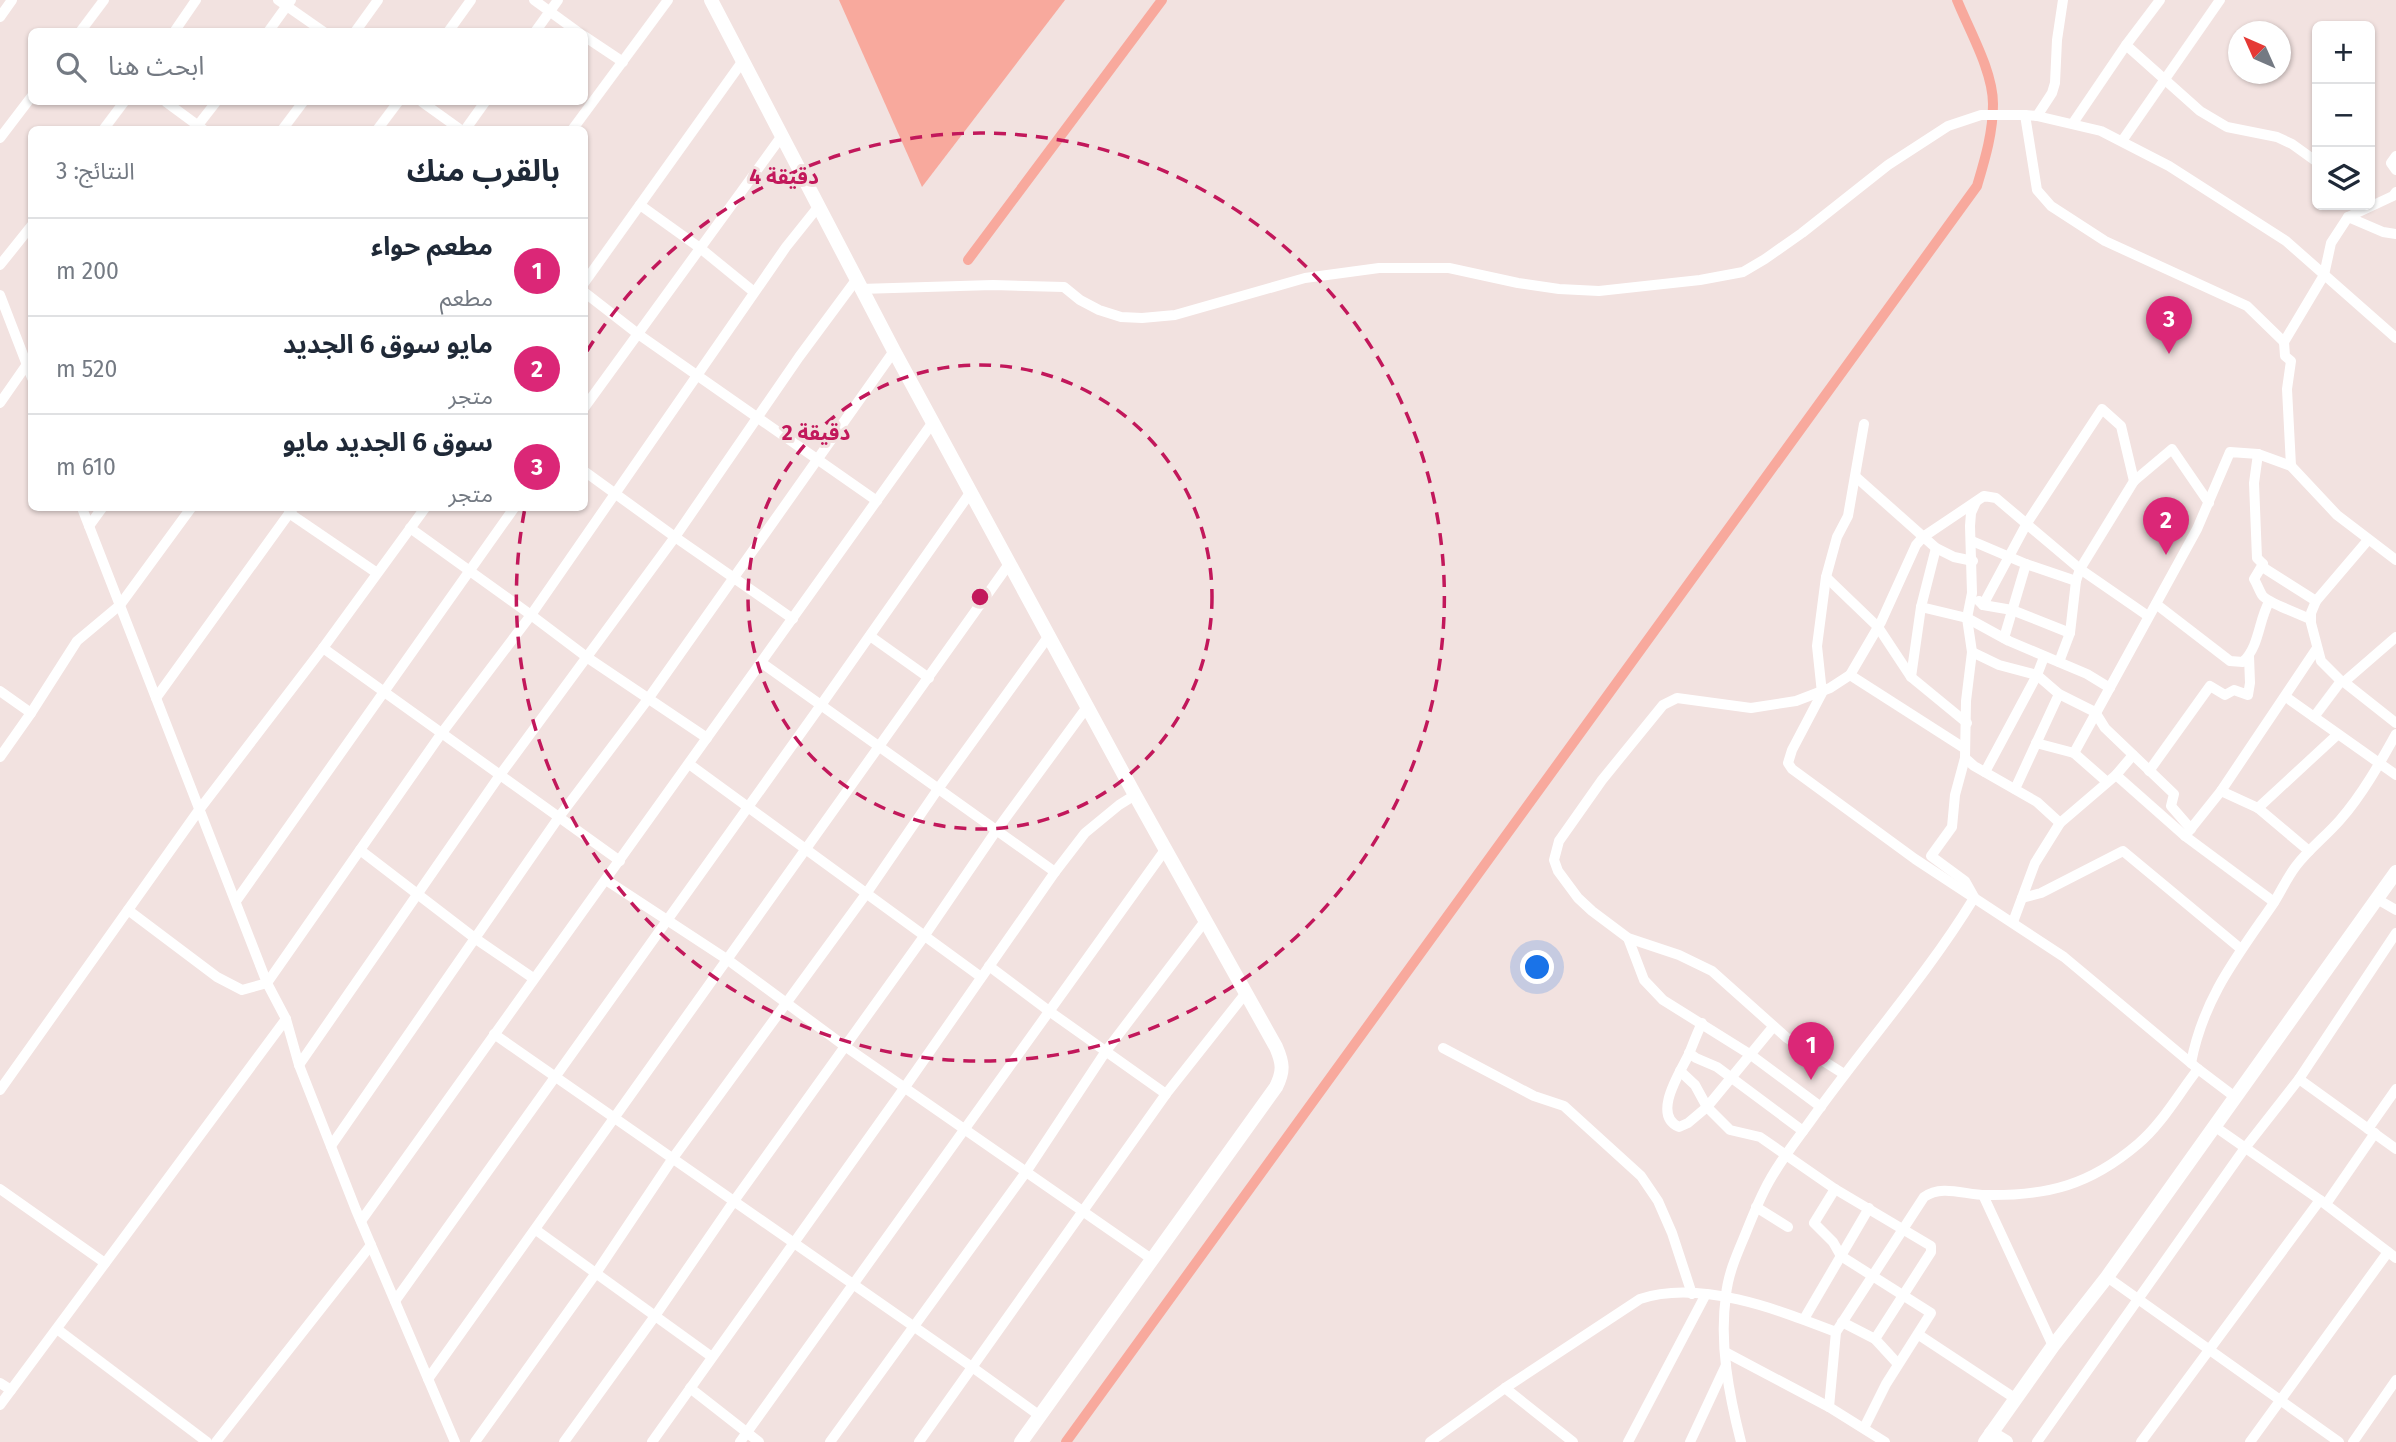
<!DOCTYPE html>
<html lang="ar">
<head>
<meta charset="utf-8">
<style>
	body { margin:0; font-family:"Fira Sans","Noto Sans Arabic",sans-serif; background:#f2f2f3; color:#1f2937; direction:rtl }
	.controls { position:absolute; right:21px; top:21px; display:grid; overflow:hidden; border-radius:10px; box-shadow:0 2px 5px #0004 }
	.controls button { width:63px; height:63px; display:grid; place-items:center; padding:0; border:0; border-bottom:2px solid #e0e1e3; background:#fff; color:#1f2937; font:35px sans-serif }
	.compass { position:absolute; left:2228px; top:21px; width:63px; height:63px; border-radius:50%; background:#fff; box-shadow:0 2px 5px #0004; rotate:315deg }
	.you { position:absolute; left:1538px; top:968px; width:24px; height:24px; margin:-18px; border:5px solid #fff; border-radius:50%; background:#1a73e8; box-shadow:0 0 0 10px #1a73e833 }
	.badge { display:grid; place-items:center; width:46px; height:46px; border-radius:50%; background:#db2777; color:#fff; font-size:23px; font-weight:700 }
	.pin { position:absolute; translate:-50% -58px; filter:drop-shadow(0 2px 4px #0008) }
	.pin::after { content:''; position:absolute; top:37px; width:24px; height:21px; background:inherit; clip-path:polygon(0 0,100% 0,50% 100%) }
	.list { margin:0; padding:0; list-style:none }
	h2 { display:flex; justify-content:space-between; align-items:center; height:91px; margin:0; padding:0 28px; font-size:30px }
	h2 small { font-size:23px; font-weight:400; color:#747a83 }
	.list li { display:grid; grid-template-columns:46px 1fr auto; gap:21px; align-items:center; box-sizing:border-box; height:98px; padding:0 28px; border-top:2px solid #e0e1e3 }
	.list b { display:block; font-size:26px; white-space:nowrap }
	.list p { margin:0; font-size:23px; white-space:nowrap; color:#747a83 }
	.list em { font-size:23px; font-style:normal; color:#747a83 }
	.icon { flex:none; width:38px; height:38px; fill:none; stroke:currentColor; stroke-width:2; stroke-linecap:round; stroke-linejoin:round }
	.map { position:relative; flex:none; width:2396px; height:1442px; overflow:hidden; direction:ltr }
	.search { position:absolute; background:#fff; box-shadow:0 2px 5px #0004; left:28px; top:28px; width:560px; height:77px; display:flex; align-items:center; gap:18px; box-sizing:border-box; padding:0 24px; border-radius:10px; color:#747a83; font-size:26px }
	.panel { position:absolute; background:#fff; box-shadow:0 2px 5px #0004; left:28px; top:126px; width:560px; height:385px; border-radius:10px; direction:rtl }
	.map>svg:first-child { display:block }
</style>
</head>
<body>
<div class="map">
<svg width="2396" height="1442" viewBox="0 0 2396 1442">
	<rect width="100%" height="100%" fill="#f2e2e0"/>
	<!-- water -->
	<path fill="#f8a99d" d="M 839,0 L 1065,0 L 922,187 Z"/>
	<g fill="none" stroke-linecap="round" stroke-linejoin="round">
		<!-- canal -->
		<g stroke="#f8a99d" stroke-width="10">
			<path d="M 968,260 L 1162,0"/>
			<path d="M 1066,1442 L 1977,186 C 1985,159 1993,133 1993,104 C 1993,71 1969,30 1957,0"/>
		</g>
		<!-- street -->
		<g stroke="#fff" stroke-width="10">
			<path d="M 278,0 L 324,32"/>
			<path d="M 534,0 L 578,32"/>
			<path d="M 0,17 L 12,0"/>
			<path d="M 80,32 L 104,0"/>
			<path d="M 174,32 L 196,0"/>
			<path d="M 268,32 L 291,0"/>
			<path d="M 355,32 L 378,0"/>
			<path d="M 448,32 L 471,0"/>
			<path d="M 535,32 L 558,0"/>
			<path d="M 584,36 L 623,62"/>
			<path d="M 2126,45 L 2200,111 L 2227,127 L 2277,137 L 2292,144 L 2317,162"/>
			<path d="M 166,102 L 204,130"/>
			<path d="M 422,102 L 461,130"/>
			<path d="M 2025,115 L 2037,190 L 2051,206 L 2105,241 L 2247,306 L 2284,342"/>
			<path d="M 2037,116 L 2052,93 L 2055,83 L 2057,40 L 2063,0"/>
			<path d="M 2073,123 L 2126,45 L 2160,0"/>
			<path d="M 195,129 L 216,102"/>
			<path d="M 103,130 L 124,102"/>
			<path d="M 282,130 L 303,102"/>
			<path d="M 377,130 L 398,102"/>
			<path d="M 465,130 L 485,102"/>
			<path d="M 572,130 L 668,0"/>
			<path d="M 0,138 L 32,96"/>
			<path d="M 2122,141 L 2220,0"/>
			<path d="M 2396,156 L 2391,163 L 2396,170"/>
			<path d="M 640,205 L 700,248 L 754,292"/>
			<path d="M 2348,217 L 2383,232 L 2396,234"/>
			<path d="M 0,265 L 32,225"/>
			<path d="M 584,283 L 742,62"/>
			<path d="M 860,289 L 993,285 L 1064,287 L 1080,300 L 1099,310 L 1121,317 L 1142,318 L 1175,315 L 1305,278 L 1379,268 L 1449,268 L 1518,283 L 1559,289 L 1599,291 L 1700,280 L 1743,272 L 1765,259 L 1802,233 L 1888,165 L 1948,126 L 1981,115 L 2025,115 L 2037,116 L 2101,131 L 2169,166 L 2286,241 L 2396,338"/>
			<path d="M 584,292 L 638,334 L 877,501"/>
			<path d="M 0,295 L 32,378"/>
			<path d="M 0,403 L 32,357"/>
			<path d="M 584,408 L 781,137"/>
			<path d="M 1864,424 L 1848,516 L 1837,537 L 1826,577 L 1817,646 L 1822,693 L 1792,750 L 1788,763 L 1792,769 L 1915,859 L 2064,957 L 2198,1069 L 2235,1097"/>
			<path d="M 2258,454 L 2254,483 L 2257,558 L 2263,564 L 2264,568 L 2316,601"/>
			<path d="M 2291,466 L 2287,389 L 2291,361 L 2285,356 L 2284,342 L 2324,275 L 2331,243 L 2348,217 L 2393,196 L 2396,192"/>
			<path d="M 584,471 L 675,537 L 793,619"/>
			<path d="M 1856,477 L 1936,548 L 1954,557 L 1973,561"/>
			<path d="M 82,508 L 267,983 L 286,1019 L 299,1065 L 356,1210 L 455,1442"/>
			<path d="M 289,513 L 377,573"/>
			<path d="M 89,526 L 102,508"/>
			<path d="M 410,528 L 531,615 L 588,658 L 707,738"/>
			<path d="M 2368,540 L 2316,601 L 2311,613 L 2311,623 L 2321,661 L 2341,681 L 2344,682 L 2396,723"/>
			<path d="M 1972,541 L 2026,564 L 2076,581"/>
			<path d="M 2263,564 L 2254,579 C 2257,584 2259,590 2262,595 C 2266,602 2300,614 2310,619"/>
			<path d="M 1826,577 L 1878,627 L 1911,677 L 1967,723"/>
			<path d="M 1979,601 L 1983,605 L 2012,610 L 2070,633"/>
			<path d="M 2156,604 L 2230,661 L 2243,662 C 2260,645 2258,622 2269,602"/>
			<path d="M 1983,605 L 2027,523 L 2102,409 L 2121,426 L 2134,481"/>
			<path d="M 1921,607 L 1967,618 L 2009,641 L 2087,674 L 2110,688"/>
			<path d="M 870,636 L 929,678"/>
			<path d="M 2004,638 L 2026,564"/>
			<path d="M 323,648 L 620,861"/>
			<path d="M 1972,652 L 1999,665 L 2037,675 L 2059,694 L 2095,712 L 2105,728 L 2174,794 L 2171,806 L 2191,829"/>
			<path d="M 2059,662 L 2070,633 L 2076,581 L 2080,569 L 2134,481 L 2172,449 L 2209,503"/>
			<path d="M 762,663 L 1055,872"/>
			<path d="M 1850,675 L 1964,748"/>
			<path d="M 1911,677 L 1921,607 L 1936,548"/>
			<path d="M 2344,682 L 2396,637"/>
			<path d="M 0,691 L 31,713"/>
			<path d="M 2286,697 L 2396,775"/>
			<path d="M 156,698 L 293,508"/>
			<path d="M 2314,717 L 2341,681"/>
			<path d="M 2036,743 L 2074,753 L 2107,782"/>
			<path d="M 2074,753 L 2197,529 L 2230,452 L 2258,454 L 2291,466 L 2337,515 L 2396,560"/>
			<path d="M 0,757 L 31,713 L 77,641 L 120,605 L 191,508"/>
			<path d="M 1965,758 L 1974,766 L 2037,802 L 2060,823"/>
			<path d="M 689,764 L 981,977"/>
			<path d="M 2149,771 L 2210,686 L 2225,695 L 2234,690 L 2248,695 L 2250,683 L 2249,656"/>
			<path d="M 1985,772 L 2037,675 L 2044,657"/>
			<path d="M 2116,775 L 2185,836 L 2274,902"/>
			<path d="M 2015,789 L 2059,694"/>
			<path d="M 2221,791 L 2258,808 L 2309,851"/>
			<path d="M 2258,808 L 2337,735"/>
			<path d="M 2185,836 L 2221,791 L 2317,648"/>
			<path d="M 360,850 L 476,939 L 533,978"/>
			<path d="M 606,880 L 728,960 L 846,1047 L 1153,1260"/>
			<path d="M 1974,897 L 1965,881 L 1931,856 L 1952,827 L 1955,795 L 1965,758 L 1966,701 L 1972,652 L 1967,618 L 1972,593 L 1970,526 L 1971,513 L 1976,502"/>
			<path d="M 2022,898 L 2041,893 L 2123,851 L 2241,949"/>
			<path d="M 2377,899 L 2396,910"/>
			<path d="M 236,901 L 514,508"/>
			<path d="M 128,910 L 217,977 L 242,990 L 267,983 L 441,734 L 531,615 L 786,247 L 818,207"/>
			<path d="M 2013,922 L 2035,863 L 2060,823 L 2116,775 L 2133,755"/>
			<path d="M 1628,938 L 1644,980 L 1663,1000 L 1751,1055 L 1821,1107"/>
			<path d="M 989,966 L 1049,1011 L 1166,1094"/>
			<path d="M 1702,1023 C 1697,1033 1693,1044 1689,1054 C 1681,1071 1651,1115 1679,1127 L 1688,1123 L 1707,1107 L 1773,1027"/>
			<path d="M 494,1034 L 972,1367 L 1040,1416"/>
			<path d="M 1443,1048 L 1534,1096 L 1564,1106 L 1641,1176 L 1658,1201 L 1672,1233 L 1692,1294"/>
			<path d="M 1689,1053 L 1696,1058 L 1717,1067 L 1803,1131"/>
			<path d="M 2191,1063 C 2203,1000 2235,959 2271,907 C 2280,894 2286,879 2296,866 C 2309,849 2326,836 2340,820 C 2362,795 2380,763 2396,734"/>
			<path d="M 299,1065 L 500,775 L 675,537 L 799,357 L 856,280"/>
			<path d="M 1680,1071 L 1695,1085 L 1707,1107 L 1730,1130 L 1760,1137 L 1835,1189 L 1931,1246 L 1931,1252 L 1875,1339"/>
			<path d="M 1844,1074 L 1787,1038 L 1712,971 L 1679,955 L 1628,938 L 1592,911 L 1578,898 L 1558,871 L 1554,860 L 1559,841 L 1602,780 L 1663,705 L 1677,698 L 1751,708 L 1796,701 L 1830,688 L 1850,675 L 1881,622 L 1916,545 L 1923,537 L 1984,496 L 1996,498 L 2080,569 L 2148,616"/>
			<path d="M 2299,1079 L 2396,1149"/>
			<path d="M 0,1090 L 199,810 L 323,648 L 425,508"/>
			<path d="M 2214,1126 L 2320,1200 L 2396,1258"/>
			<path d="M 2368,1129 L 2396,1089"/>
			<path d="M 331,1146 L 559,817 L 648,699 L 894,351"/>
			<path d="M 0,1189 L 105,1263"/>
			<path d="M 1835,1189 L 1814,1223 L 1833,1242 L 1841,1256 L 1931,1313 L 1886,1384 L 1864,1428"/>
			<path d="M 1983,1195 L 2053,1346"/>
			<path d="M 2326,1204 L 2375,1133"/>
			<path d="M 1756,1207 L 1788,1227"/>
			<path d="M 361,1221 L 933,422"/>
			<path d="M 536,1230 L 712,1357"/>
			<path d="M 2107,1277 L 2339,1442"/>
			<path d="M 395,1301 L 821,705 L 970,493"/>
			<path d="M 1804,1319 L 1869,1208"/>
			<path d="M 1842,1322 L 1875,1339 L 1898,1364"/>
			<path d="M 57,1329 L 207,1442"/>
			<path d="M 1919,1335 L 2016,1399"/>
			<path d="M 1725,1352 L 1829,1407 L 1885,1442"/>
			<path d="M 428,1379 L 1009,564"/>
			<path d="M 0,1383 L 11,1390"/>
			<path d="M 690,1388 L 759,1442"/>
			<path d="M 1505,1388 L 1573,1442"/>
			<path d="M 0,1405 L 286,1019"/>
			<path d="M 1829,1407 L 1836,1332 L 1924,1197 C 1942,1184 1965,1195 1986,1195 C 2048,1196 2090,1185 2138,1144 C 2162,1124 2179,1093 2198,1069"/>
			<path d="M 216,1442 L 371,1245"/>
			<path d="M 475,1442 L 596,1273 L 673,1158 L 866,894 L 938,789 L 1048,637"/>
			<path d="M 564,1442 L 655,1316 L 734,1201 L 925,935 L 996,831 L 1087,707"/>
			<path d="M 652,1442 L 905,1087 L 1055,872 L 1085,833 L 1119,805 L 1135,795"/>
			<path d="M 740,1442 L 1165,850"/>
			<path d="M 830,1442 L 1026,1172 L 1106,1051 L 1205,921"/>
			<path d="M 919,1442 L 1166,1094 L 1245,994"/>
			<path d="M 1430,1442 L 1505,1388 L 1640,1299 C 1700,1279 1779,1310 1836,1332"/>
			<path d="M 1628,1442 L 1706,1294"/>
			<path d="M 1690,1442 L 1726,1365"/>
			<path d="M 1741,1442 C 1729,1395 1719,1344 1726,1295 C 1728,1274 1737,1254 1745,1235 C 1751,1220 1757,1205 1764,1191 C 1777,1164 1797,1140 1814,1116 C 1867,1042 1927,975 1974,898"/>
			<path d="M 2037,1442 L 2245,1148 L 2299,1079 L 2396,933"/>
			<path d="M 2141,1442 L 2320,1200"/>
			<path d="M 2250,1442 L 2388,1252"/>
			<path d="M 2353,1442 L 2396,1380"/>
		</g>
		<!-- secondary -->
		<g stroke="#fff" stroke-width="14">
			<path d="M 711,0 L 894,351 L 1135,795 L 1276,1047 C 1283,1063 1284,1071 1276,1087 L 1021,1442"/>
			<path d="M 1991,1433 L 2006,1442"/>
			<path d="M 1985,1442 L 2053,1346 L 2107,1277 L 2396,872"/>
		</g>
	</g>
	<!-- distance rings -->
	<g fill="none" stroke="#c2185b" stroke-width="3.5" stroke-dasharray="12 9">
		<circle cx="980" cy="597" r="232"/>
		<path d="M587 351A464 464 0 1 1 525 508"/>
	</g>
	<circle cx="980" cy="597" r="10" fill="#c2185b" stroke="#f2e2e0" stroke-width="3.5"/>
	<g font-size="21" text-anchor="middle" font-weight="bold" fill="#c2185b" stroke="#f2e2e0" stroke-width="6" stroke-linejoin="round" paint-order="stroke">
		<text x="784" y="184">4 دقيقة</text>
		<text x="816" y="440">2 دقيقة</text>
	</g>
</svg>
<div class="controls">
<button>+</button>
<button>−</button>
<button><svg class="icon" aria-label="layers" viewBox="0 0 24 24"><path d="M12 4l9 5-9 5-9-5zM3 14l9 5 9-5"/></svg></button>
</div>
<svg class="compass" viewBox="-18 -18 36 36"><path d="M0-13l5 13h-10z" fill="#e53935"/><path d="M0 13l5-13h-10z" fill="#747a83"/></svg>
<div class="you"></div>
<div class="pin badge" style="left:1811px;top:1080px">1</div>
<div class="pin badge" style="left:2166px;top:555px">2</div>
<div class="pin badge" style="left:2169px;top:354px">3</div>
<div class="search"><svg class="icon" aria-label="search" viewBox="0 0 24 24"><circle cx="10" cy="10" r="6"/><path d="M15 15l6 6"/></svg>ابحث هنا</div>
<section class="panel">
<h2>بالقرب منك<small>النتائج: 3</small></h2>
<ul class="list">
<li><span class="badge">1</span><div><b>مطعم حواء</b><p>مطعم</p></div><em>200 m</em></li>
<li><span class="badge">2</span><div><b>مايو سوق 6 الجديد</b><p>متجر</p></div><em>520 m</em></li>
<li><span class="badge">3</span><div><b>سوق 6 الجديد مايو</b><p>متجر</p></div><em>610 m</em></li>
</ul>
</section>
</div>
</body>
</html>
